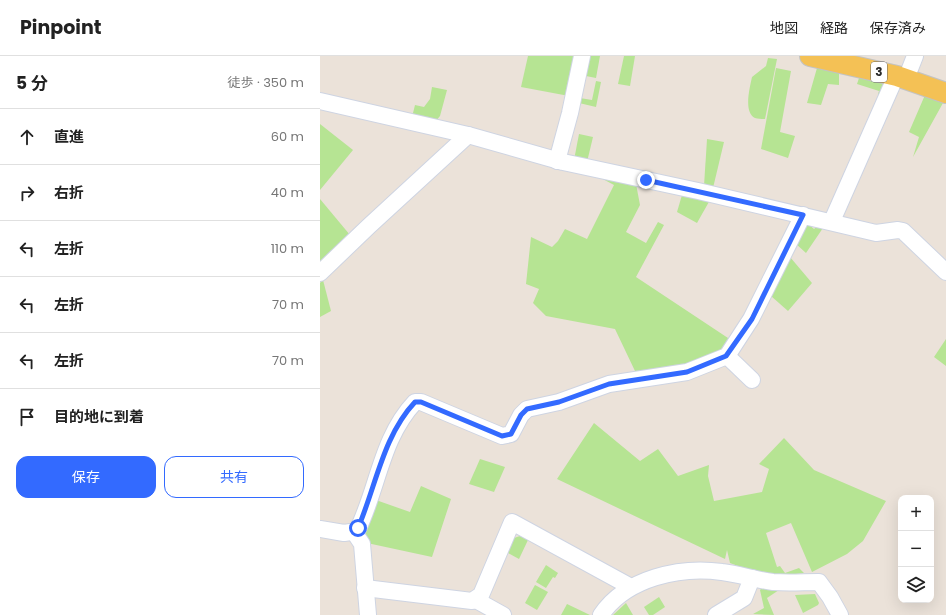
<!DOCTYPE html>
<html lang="ja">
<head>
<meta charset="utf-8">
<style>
	body { margin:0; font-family:Poppins,"Noto Sans JP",sans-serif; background:#f2f2f2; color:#222 }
	.controls { position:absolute; right:12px; bottom:12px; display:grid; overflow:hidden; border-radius:8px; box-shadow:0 4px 16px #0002 }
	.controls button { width:36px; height:36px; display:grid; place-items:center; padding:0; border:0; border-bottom:1px solid #e0e0e0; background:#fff; color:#222; font:20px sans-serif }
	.stop { position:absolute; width:12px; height:12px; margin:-9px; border:3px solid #336aff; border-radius:50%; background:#fff }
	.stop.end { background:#336aff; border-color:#fff; box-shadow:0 1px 4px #0008 }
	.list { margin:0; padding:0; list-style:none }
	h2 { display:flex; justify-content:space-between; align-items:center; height:52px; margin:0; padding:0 16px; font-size:17px }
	h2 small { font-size:13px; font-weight:400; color:#767676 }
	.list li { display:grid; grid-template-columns:26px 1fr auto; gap:12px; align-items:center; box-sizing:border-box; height:56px; padding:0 16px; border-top:1px solid #e0e0e0 }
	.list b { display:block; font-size:15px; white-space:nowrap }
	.list em { font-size:13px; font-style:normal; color:#767676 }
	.actions { display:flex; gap:8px; padding:12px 16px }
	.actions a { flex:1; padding:9px 0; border:1px solid #336aff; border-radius:12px; text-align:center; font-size:14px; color:#336aff }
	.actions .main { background:#336aff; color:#fff }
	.icon { flex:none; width:22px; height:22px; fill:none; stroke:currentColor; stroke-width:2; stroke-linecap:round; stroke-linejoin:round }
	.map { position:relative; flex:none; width:626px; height:559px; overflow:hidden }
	header { display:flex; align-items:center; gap:24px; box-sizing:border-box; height:56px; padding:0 20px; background:#fff; border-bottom:1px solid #e0e0e0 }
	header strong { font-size:19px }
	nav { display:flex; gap:22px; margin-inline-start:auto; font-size:14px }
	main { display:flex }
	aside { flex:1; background:#fff }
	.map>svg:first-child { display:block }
</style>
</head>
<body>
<header>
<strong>Pinpoint</strong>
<nav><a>地図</a><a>経路</a><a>保存済み</a></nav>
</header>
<main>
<aside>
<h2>5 分<small>徒歩 · 350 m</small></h2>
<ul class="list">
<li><svg class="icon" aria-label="ahead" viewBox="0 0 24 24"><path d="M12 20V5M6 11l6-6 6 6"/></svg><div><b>直進</b></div><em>60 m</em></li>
<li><svg class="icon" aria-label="right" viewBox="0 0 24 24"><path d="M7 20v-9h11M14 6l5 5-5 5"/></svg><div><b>右折</b></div><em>40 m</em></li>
<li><svg class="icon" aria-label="left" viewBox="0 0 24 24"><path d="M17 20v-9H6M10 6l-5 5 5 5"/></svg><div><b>左折</b></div><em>110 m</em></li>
<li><svg class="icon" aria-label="left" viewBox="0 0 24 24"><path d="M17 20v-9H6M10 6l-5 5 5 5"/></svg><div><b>左折</b></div><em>70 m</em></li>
<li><svg class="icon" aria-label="left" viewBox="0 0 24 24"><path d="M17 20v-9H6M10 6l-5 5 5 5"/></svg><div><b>左折</b></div><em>70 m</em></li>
<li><svg class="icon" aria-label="arrive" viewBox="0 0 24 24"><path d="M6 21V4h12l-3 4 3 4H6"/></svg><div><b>目的地に到着</b></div></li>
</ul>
<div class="actions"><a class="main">保存</a><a>共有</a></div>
</aside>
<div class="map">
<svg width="626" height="559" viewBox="0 0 626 559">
	<rect width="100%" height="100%" fill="#ebe2d9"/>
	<!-- green -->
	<g fill="#b6e493">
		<path d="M 208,0 L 255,0 L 249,40 L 201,31 Z"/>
		<path d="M 269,0 L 280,0 L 276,22 L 266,20 Z"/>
		<path d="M 304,0 L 315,0 L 310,30 L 298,28 Z"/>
		<path d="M 448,2 L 457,3 L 445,63 C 442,63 438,63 435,62 C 423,56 430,31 432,21 L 446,10 Z"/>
		<path d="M 456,12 L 471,15 L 460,76 L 475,80 L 468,102 L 441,93 Z"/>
		<path d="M 497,12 L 519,17 L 519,29 L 508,28 L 501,49 L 487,47 Z"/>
		<path d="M 539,22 L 566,28 L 561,40 L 558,38 L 559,35 L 537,28 Z"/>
		<path d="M 276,25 L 281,26 L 276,51 L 259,47 L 260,42 L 272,44 Z"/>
		<path d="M 112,31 L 127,34 L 120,60 L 115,66 L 92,61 L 95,49 L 104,51 L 110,43 Z"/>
		<path d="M 605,39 L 623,47 L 593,101 L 599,81 L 589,76 Z"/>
		<path d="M 0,68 L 33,94 L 0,134 Z"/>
		<path d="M 259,78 L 273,81 L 267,106 L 254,104 Z"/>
		<path d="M 387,83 L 404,86 L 393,132 L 384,130 Z"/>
		<path d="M 279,121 L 316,128 L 320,149 L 306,176 L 326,187 L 338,166 L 344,169 L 316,221 L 411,284 C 389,313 349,314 315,315 L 295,273 L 226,260 L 213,247 L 219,233 L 206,228 L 211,181 L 232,191 L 238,185 L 245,173 L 267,183 L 294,129 Z"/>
		<path d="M 362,139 L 390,144 L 377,167 L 357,156 Z"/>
		<path d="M 0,143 L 30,179 L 0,209 Z"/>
		<path d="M 487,167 L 494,173 L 500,168 L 505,169 L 486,197 L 475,187 Z"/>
		<path d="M 470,201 L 492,227 L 468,255 L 451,240 Z"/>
		<path d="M 3,224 L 11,255 L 0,261 L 0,227 Z"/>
		<path d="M 626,283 L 626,310 L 614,301 Z"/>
		<path d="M 274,367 L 320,405 L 338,393 L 358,420 L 389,409 L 388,420 L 394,445 L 442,436 L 449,413 L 439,408 L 464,382 L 494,414 L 566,445 L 543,485 L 527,498 L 492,516 L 471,467 L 446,477 L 457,511 L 460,510 L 465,517 L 479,512 L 484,517 L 466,519 L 439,518 L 410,507 L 407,494 L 405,503 L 237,423 Z"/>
		<path d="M 160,403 L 185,411 L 174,436 L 149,428 Z"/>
		<path d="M 101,430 L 131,443 L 112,501 L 47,487 L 44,483 L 45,472 L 53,443 L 90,456 Z"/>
		<path d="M 200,480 L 208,484 L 199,503 L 188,497 L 194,482 Z"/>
		<path d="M 226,509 L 238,517 L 235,522 L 233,521 L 226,532 L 216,526 Z"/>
		<path d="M 215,529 L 228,536 L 217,554 L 205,547 Z"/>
		<path d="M 442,532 L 459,534 L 447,542 L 454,559 L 433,558 L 444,552 L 440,534 Z"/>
		<path d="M 495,538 L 499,547 L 498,549 L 483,557 L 475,539 Z"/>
		<path d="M 339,541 L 345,551 L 333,559 L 329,559 L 324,551 Z"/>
		<path d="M 306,547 L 313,559 L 293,559 Z"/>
		<path d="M 247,548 L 270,559 L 241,559 Z"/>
	</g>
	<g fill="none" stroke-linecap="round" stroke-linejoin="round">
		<!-- minor casing -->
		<g stroke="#ced4e2" stroke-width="18">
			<g id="minor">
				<path d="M 586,23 L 595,0"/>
				<path d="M 0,45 L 148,79 L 243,106 L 378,135 L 556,177 L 578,174 L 583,175 L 626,216"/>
				<path d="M 237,105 L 250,57 L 262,0"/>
				<path d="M 512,165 L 576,20"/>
				<path d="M 0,217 L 49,170 L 148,79"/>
				<path d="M 407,300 L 432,324"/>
				<path d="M 0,473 L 24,477 L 37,475 C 58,433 61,382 95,346 L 101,346 L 182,380 L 191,378 L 201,359 L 207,353 L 239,346 L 289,328 L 367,316 L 407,300 L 431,263 L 483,159"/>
				<path d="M 34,476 L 42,488 L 48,559"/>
				<path d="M 45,532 L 152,545 L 161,539 L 192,466 L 311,531"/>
				<path d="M 156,544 L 183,559"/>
				<path d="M 281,559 C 306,522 360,510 402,516 C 419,518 436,524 453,526 C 469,527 484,526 499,526 L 510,541 L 520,559"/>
				<path d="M 396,559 L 424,542 L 432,522"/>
			</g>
		</g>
		<!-- major casing -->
		<g stroke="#c3c3c3" stroke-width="22">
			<path id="major" d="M 490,0 L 577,20 L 626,37"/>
		</g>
		<!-- minor -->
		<use href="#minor" stroke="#fff" stroke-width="16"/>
		<!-- major -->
		<use href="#major" stroke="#f4c155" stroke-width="20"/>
	</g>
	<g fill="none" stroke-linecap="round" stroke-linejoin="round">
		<!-- route -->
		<path stroke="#336aff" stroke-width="5" d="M 38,472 C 56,430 63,380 95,346 L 101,346 L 182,380 L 191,378 L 201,359 L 207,353 L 239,346 L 289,328 L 367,316 L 406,300 L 432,263 L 483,159 L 326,124"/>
	</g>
	<g text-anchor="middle" stroke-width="4" stroke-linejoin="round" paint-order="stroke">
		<!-- shield labels -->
		<rect fill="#fff" stroke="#686868" stroke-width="1" x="551" y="6" width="16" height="20" rx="3"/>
		<g font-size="12" font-weight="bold" fill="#282828">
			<text x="559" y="20">3</text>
		</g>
	</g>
</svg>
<div class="controls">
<button>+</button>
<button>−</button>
<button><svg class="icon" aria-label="layers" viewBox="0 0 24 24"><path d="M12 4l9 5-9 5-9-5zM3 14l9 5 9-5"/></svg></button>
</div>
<div class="stop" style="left:38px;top:472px"></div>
<div class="stop end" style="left:326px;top:124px"></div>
</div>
</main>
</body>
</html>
